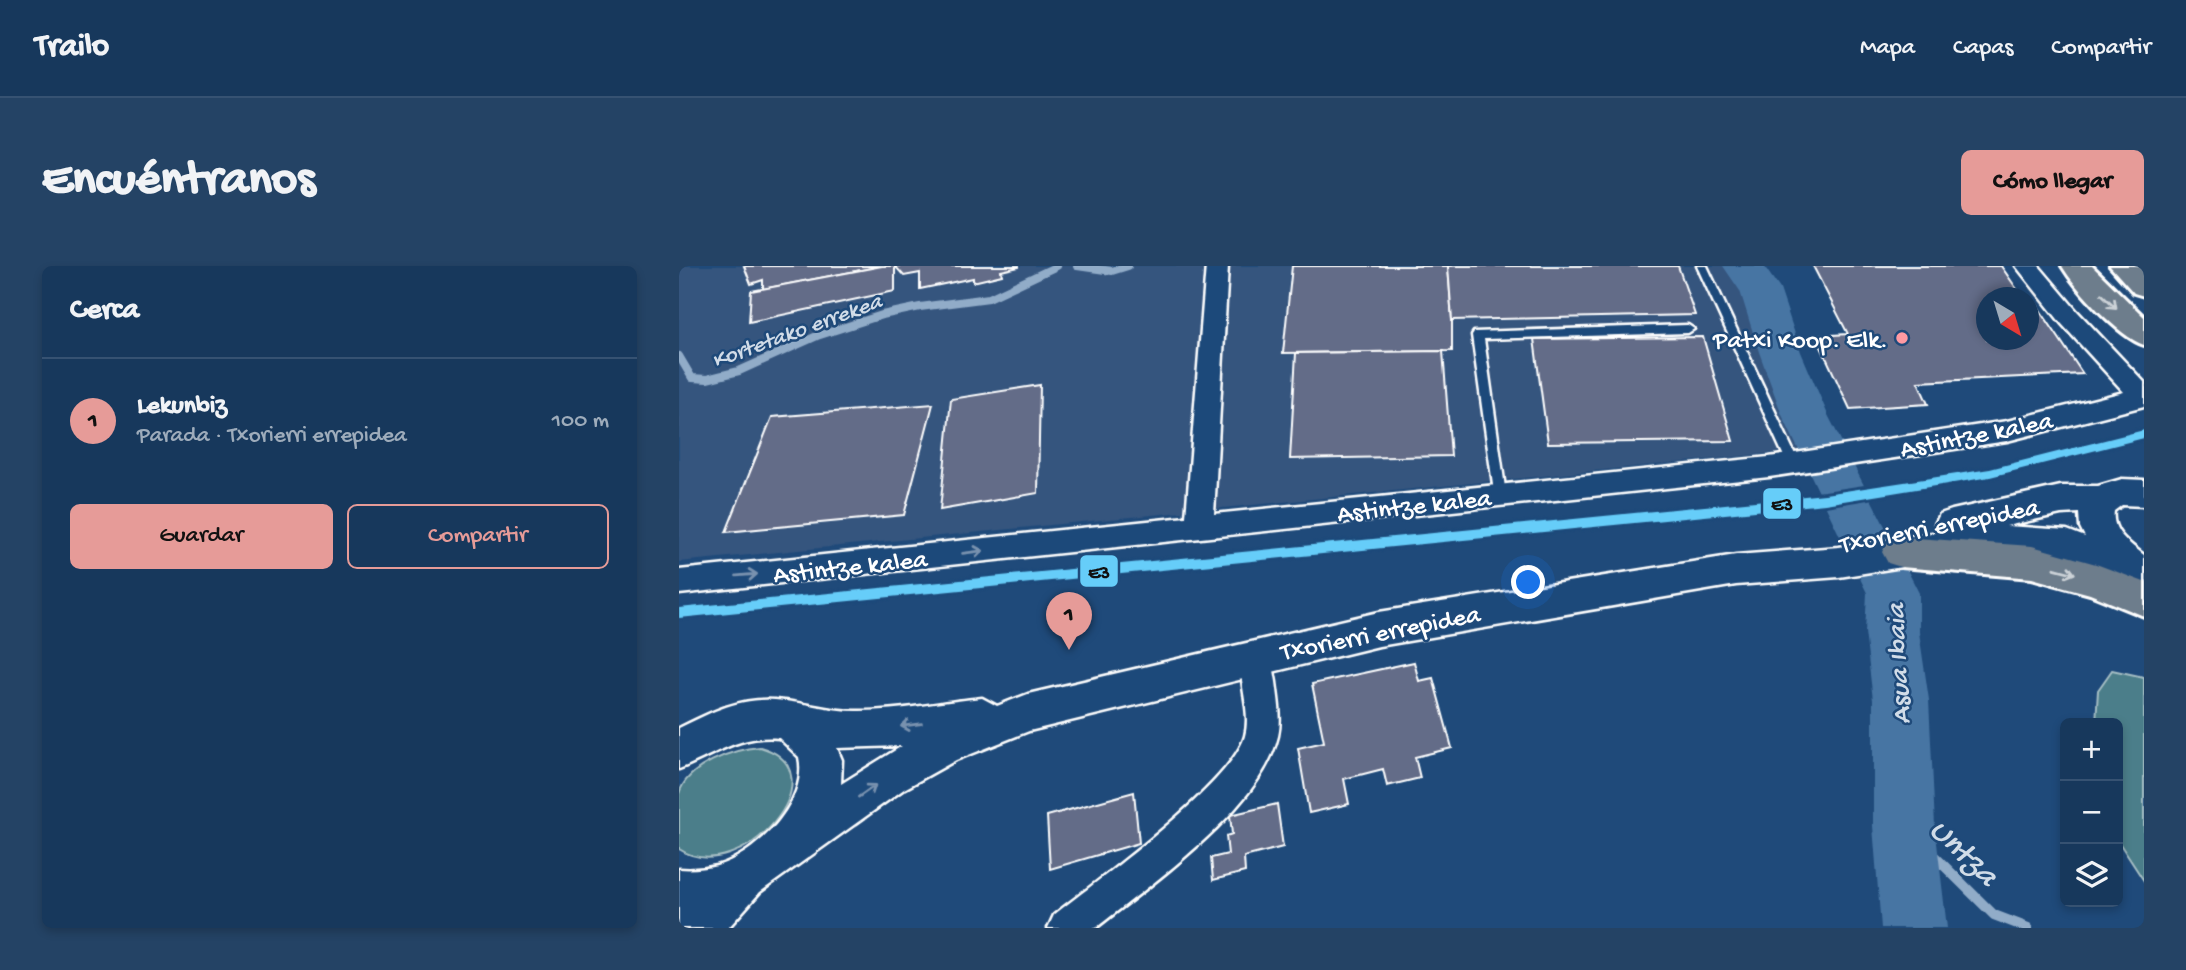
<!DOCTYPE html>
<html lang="es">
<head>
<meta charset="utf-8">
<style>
	body { margin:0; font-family:"Gochi Hand",sans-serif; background:#244365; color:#f1f3f6 }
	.controls { position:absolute; right:21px; bottom:21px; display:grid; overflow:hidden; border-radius:10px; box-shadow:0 4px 10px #0003 }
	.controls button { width:63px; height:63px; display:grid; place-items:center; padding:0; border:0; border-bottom:2px solid #365272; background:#17385c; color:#f1f3f6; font:35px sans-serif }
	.compass { position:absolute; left:1297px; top:21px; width:63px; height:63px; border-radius:50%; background:#17385c; box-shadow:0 4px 10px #0003; rotate:142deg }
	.you { position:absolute; left:850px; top:317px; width:24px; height:24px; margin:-18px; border:5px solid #fff; border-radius:50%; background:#1a73e8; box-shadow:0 0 0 10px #1a73e833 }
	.badge { display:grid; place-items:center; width:46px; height:46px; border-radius:50%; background:#e69b98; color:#111; font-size:23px; font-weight:700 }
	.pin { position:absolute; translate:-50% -58px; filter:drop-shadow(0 2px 4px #0008) }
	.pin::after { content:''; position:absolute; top:37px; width:24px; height:21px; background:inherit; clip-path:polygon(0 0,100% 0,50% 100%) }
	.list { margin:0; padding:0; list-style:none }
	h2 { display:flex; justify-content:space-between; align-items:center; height:91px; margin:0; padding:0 28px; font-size:30px }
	h2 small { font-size:23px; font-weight:400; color:#9eacbb }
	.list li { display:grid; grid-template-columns:46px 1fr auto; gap:21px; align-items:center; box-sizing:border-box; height:126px; padding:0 28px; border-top:2px solid #365272 }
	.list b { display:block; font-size:26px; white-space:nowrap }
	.list p { margin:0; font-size:23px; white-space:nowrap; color:#9eacbb }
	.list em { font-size:23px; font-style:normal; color:#9eacbb }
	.actions { display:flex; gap:14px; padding:21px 28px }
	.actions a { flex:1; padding:16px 0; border:2px solid #e69b98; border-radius:10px; text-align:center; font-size:24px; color:#e69b98 }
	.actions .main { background:#e69b98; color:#111 }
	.icon { flex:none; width:38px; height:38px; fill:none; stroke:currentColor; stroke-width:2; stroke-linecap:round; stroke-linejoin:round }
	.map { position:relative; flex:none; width:1465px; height:662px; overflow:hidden; border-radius:10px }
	header { display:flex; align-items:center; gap:42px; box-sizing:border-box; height:98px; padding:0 35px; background:#17385c; border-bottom:2px solid #365272 }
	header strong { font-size:33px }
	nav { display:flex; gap:38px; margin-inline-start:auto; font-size:24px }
	.intro { display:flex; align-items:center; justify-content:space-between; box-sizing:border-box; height:168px; padding:0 42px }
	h1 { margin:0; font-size:49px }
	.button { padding:18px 32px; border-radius:10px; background:#e69b98; color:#111; font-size:24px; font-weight:700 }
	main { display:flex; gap:42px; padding:0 42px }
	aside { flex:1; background:#17385c; border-radius:10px; box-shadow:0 4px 10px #0003 }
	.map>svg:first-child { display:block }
</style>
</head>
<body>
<header>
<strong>Trailo</strong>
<nav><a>Mapa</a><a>Capas</a><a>Compartir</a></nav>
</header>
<div class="intro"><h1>Encuéntranos</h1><a class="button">Cómo llegar</a></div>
<main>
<aside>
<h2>Cerca<small></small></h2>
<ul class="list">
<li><span class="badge">1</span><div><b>Lekunbiz</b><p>Parada · Txorierri errepidea</p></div><em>100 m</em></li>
</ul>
<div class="actions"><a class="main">Guardar</a><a>Compartir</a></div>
</aside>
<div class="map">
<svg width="1465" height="662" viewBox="0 0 1465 662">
	<rect width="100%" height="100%" fill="#1f4a7a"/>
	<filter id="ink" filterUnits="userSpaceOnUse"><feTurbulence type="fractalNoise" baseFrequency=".0143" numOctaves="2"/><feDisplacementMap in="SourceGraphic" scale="14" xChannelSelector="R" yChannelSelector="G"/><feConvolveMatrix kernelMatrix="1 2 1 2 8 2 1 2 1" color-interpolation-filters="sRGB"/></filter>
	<g filter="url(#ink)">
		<!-- built -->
		<path fill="#34547e" d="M 0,0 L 1055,0 L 1083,45 L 1105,102 L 1109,125 L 1120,154 L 1136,183 L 0,296 Z"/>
		<!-- green -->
		<g fill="#4c7e8a" stroke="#a6bec4" stroke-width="2">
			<path d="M 1433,404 L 1465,411 L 1465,615 L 1439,575 L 1439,457 L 1417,457 L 1419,424 Z"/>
			<path d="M 81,481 C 165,505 62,624 0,583 C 0,568 0,541 0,528 C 8,499 55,483 81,481 Z"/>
		</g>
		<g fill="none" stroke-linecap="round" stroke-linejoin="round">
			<!-- stream-far1 -->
			<g stroke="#91acc8" stroke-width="8">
				<path d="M 398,0 L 433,5 L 449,0"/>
				<path d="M 0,90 L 13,112 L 28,113 L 60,105 L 138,70 L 203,49 L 241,41 L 310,32 L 378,0"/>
			</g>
			<!-- stream -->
			<path stroke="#91acc8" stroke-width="10" d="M 1225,560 L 1315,649 L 1349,662"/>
			<!-- river -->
			<path fill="#4775a3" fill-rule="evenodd" d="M 1044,0 L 1085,0 L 1101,23 L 1122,86 L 1149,149 L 1240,327 L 1240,366 L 1250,434 L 1256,560 L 1268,662 L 1202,662 L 1194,560 L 1194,434 L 1186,366 L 1188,327 L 1103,149 L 1080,86 L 1061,25 Z"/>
		</g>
		<!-- building -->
		<g fill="#646c88" stroke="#fff" stroke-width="2">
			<path d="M 65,0 L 203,0 L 84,23 L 84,14 L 72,18 Z"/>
			<path d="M 203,0 L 216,0 L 216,25 L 70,56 L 72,25 Z"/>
			<path d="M 216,0 L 340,0 L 340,1 L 322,5 L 323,9 L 294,16 L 294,12 L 241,23 L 241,7 L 225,10 Z"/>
			<path d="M 613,0 L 769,0 L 773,54 L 773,85 L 604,87 Z"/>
			<path d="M 769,0 L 999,0 L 1016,49 L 773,54 Z"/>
			<path d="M 1134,0 L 1322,0 L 1344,32 L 1308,32 L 1308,74 L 1350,74 L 1350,38 L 1357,38 L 1404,108 L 1239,116 L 1249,138 L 1171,143 L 1137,70 L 1169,68 Z"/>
			<path d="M 1024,71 L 1054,175 L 869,177 L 855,73 Z"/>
			<path d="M 764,85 L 772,190 L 611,193 L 617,87 Z"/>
			<path d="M 361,119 L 359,227 L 261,244 L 272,133 Z"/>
			<path d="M 254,138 L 225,249 L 47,266 L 93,151 Z"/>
			<path d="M 735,396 L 740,415 L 754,412 L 773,482 L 736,491 L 741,512 L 708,520 L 704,503 L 665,513 L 670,538 L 630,547 L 619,482 L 645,476 L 633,418 Z"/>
			<path d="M 455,526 L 460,577 L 371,603 L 368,550 Z"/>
			<path d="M 598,538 L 604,581 L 565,591 L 566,606 L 534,614 L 532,592 L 549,588 L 547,570 L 553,568 L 551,549 Z"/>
		</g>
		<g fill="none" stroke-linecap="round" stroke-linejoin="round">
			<!-- service casing -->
			<g stroke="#fff" stroke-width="5">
				<g id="service">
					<path d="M 1018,0 L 1028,0 L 1120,197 L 1118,200 L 1114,202 L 1108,197 Z"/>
					<path d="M 1009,59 L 1015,63 L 1009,67 L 805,73 L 827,229 L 821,234 L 816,233 L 793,69 L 795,66 Z"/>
				</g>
			</g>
			<!-- minor casing -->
			<g stroke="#fff" stroke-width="5">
				<g id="minor">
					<path d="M 527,0 L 549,0 L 535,248 L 1090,191 L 1328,155 L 1445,126 L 1382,57 L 1337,0 L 1360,0 L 1398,45 L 1465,116 L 1465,140 L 1328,175 L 1090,211 L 0,328 L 0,304 L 507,251 Z"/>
					<path d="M 577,376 L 588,380 C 593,392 595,404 597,416 C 599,433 603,453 599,470 C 582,542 473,617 417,662 L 369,662 L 375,649 C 418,615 552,519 566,470 C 574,441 554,407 566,380 Z"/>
				</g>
			</g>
			<!-- tertiary casing -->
			<g stroke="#fff" stroke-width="5">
				<path id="tertiary" d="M 1443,213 L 1465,214 L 1465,240 L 1443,239 L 1435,245 C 1432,266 1450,277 1465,289 L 1465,316 L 1458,318 L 1388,293 L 1305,288 L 1160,311 L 1057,319 L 700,380 L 350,465 L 277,494 L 225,523 L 81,626 L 49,662 L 0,662 L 0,603 C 12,604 26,603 38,600 C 78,588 130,536 120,491 L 100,472 C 61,468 35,489 0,503 L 0,462 C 30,447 61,431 96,434 C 125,436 152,446 181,445 C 222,445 262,436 303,432 L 318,440 L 349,428 L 700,346 L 1057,289 L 1160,281 L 1260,266 L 1256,258 L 1261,248 L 1273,244 L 1382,220 L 1419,220 ZM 1400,247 L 1401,261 L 1406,271 L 1388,264 L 1327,260 L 1382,248 ZM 223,480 L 162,518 L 163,494 L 158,482 Z"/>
			</g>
			<!-- motorway casing -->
			<g stroke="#fff" stroke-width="6">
				<g id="motorway">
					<path d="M 1383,0 L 1413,0 L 1465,51 L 1465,79 C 1440,71 1397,23 1383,0 Z"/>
					<path d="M 1431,0 L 1462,0 L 1465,3 L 1465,30 L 1455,27 Z"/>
					<path d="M 1222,271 L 1353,280 L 1417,298 L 1465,316 L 1465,350 L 1411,328 L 1353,312 L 1222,301 L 1209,297 L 1203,286 L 1209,275 Z"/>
				</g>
			</g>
			<!-- service -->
			<use href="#service" fill="#1f4a7a" fill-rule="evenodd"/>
			<!-- minor -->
			<use href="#minor" fill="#1f4a7a" fill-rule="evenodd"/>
			<!-- tertiary -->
			<use href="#tertiary" fill="#1f4a7a" fill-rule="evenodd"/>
			<!-- motorway -->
			<use href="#motorway" fill="#6d7d8c" fill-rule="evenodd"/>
			<!-- rail-1 casing -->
			<g stroke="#1f4a7a" stroke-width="6">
				<path id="rail-1" d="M 1465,164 L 1465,172 L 1311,211 L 1146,238 L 0,352 L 0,342 L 1146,228 L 1311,203 Z"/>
			</g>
			<!-- rail-1 -->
			<use href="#rail-1" fill="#66cdf9" fill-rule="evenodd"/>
		</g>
		<!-- one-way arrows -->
		<defs><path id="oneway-shaft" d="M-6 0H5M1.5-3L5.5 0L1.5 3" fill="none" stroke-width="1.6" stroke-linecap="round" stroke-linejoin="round" transform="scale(1.75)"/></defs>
		<g stroke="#ccd2d7">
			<use href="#oneway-shaft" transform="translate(1430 35) rotate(43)"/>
			<use href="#oneway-shaft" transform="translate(1386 305) rotate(15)"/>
		</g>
		<g stroke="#7992af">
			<use href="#oneway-shaft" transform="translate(294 286) rotate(-7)"/>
			<use href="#oneway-shaft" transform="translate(68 309) rotate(-5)"/>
			<use href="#oneway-shaft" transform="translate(232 459) rotate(172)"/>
			<use href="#oneway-shaft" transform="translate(188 525) rotate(-35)"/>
		</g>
	</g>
	<!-- markers -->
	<circle fill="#ff9aa2" stroke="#1f4a7a" stroke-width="2.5" cx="1223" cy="72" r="7"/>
	<g text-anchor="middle" stroke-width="5" stroke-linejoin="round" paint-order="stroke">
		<!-- far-water labels -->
		<g font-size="23" font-style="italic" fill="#d1dce8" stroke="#1f4a7a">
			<text transform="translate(117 63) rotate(-20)" y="8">Kortetako errekea</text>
		</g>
		<!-- poi labels -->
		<g font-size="26" fill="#fff" stroke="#1f4a7a" text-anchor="end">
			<text x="1209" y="81">Patxi Koop. Elk.</text>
		</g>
		<!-- street labels -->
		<g font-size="26" fill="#fff" stroke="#1f4a7a">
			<text transform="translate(1297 167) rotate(-11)" y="9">Astintze kalea</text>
			<text transform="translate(735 238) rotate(-6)" y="9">Astintze kalea</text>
			<text transform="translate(1260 258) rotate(-11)" y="9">Txorierri errepidea</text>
			<text transform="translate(171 299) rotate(-6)" y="9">Astintze kalea</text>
			<text transform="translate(701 365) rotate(-11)" y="9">Txorierri errepidea</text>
		</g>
		<!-- water labels -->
		<g font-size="28" font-style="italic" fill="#d1dce8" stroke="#1f4a7a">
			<text transform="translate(1217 398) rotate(-93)" y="10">Asua Ibaia</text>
		</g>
		<!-- near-water labels -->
		<g font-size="33" font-style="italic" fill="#d1dce8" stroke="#1f4a7a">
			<text transform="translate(1287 584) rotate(44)" y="12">Untza</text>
		</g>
	</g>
	<g stroke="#1f4a7a" stroke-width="2.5">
		<rect x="1083" y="221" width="40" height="33" rx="7" fill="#66cdf9"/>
		<rect x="400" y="288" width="40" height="34" rx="7" fill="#66cdf9"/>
	</g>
	<g font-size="19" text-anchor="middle" font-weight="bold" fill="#111">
		<text x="1103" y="244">E3</text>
		<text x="420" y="312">E3</text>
	</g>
</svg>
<div class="controls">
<button>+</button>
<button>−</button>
<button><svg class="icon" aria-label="layers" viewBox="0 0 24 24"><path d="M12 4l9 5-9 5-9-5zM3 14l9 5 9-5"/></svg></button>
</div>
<svg class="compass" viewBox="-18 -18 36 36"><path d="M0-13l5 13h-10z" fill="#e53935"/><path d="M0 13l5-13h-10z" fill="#9eacbb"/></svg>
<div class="you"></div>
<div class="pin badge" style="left:390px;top:384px">1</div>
</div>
</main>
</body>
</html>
